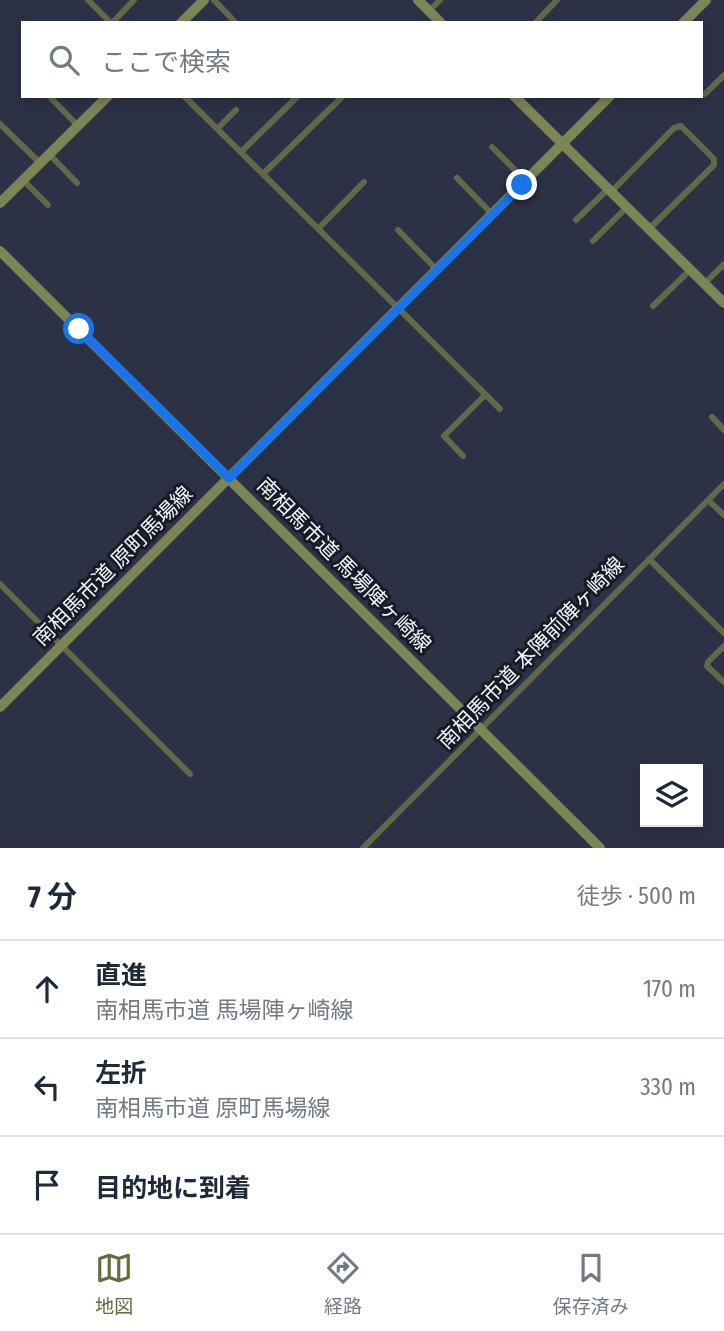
<!DOCTYPE html>
<html lang="ja">
<head>
<meta charset="utf-8">
<style>
	:root { --surface:#fff; --page:#f2f2f3; --text:#1f2937; --muted:#747a83; --line:#e0e1e3; --accent:#626e40 }
	body { margin:0; font-family:"Fira Sans Condensed","Noto Sans JP",sans-serif; background:var(--page); color:var(--text) }
	.controls { position:absolute; right:21px; bottom:21px; display:grid; overflow:hidden; border-radius:0px; box-shadow:0 4px 10px #0003 }
	.controls button { width:63px; height:63px; display:grid; place-items:center; padding:0; border:0; border-bottom:2px solid var(--line); background:var(--surface); color:var(--text); font:35px sans-serif }
	.stop { position:absolute; width:21px; height:21px; margin:-16px; border:5px solid #1a73e8; border-radius:50%; background:#fff }
	.stop.end { background:#1a73e8; border-color:#fff; box-shadow:0 2px 7px #0008 }
	.list { margin:0; padding:0; list-style:none }
	h2 { display:flex; justify-content:space-between; align-items:center; height:91px; margin:0; padding:0 28px; font-size:30px }
	h2 small { font-size:23px; font-weight:400; color:var(--muted) }
	.list li { display:grid; grid-template-columns:46px 1fr auto; gap:21px; align-items:center; box-sizing:border-box; height:98px; padding:0 28px; border-top:2px solid var(--line) }
	.list b { display:block; font-size:26px; white-space:nowrap }
	.list p { margin:0; font-size:23px; white-space:nowrap; color:var(--muted) }
	.list em { font-size:23px; font-style:normal; color:var(--muted) }
	.icon { flex:none; width:38px; height:38px; fill:none; stroke:currentColor; stroke-width:2; stroke-linecap:round; stroke-linejoin:round }
	.map { position:relative; flex:none; width:724px; height:848px; overflow:hidden }
	.search { position:absolute; background:var(--surface); box-shadow:0 4px 10px #0003; left:21px; right:21px; top:21px; height:77px; display:flex; align-items:center; gap:18px; box-sizing:border-box; padding:0 24px; border-radius:0px; color:var(--muted); font-size:26px }
	.sheet { height:385px; background:var(--surface) }
	nav { display:flex; justify-content:space-around; align-items:center; box-sizing:border-box; height:98px; border-top:2px solid var(--line); background:var(--surface); font-size:19px; color:var(--muted) }
	nav a { display:grid; justify-items:center; gap:4px }
	nav .on { color:var(--accent) }
	.map>svg:first-child { display:block }
</style>
</head>
<body>
<div class="map">
<svg width="724" height="848" viewBox="0 0 724 848">
	<rect width="100%" height="100%" fill="#2c3246"/>
	<g fill="none" stroke-linecap="round" stroke-linejoin="round">
		<path stroke="#63684a" stroke-width="6" d="M88,0L111,23
			M214,0L236,23
			M429,11L440,0
			M112,23L134,0
			M535,23L557,0
			M705,94L724,75
			M49,96L78,126
			M184,96L500,409
			M0,124L40,163
			M217,129L236,110
			M492,147L526,181
			M241,152L298,96
			M49,154L77,183
			M263,174L343,96
			M457,178L492,214
			M23,180L48,205
			M611,192L674,128L681,126L714,159V165L649,229
			M576,220L608,189
			M318,229L364,182
			M398,230L437,270
			M593,241L627,207
			M704,284L724,264
			M653,306L690,270
			M712,417L724,430
			M463,456L444,436L485,395
			M708,500L724,515
			M649,559L724,633
			M0,584L190,774
			M724,646L708,662L707,666L724,682
			M363,848L724,484"/>
		<path stroke="#7d8555" stroke-width="10" d="M418,0L441,23
			M181,23L204,0
			M683,23L706,0
			M514,96L724,303
			M0,203L108,96
			M0,251L600,848
			M0,707L610,96"/>
	</g>
	<g fill="none" stroke-linecap="round" stroke-linejoin="round">
		<path stroke="#1a73e8" stroke-width="9" d="M79,329L229,478L522,185"/>
	</g>
	<g text-anchor="middle" stroke-width="6" stroke-linejoin="round" paint-order="stroke">
		<g font-size="21" fill="#f1f4ff" stroke="#181a24">
			<text transform="translate(344 565) rotate(45)" y="7">南相馬市道 馬場陣ヶ崎線</text>
			<text transform="translate(113 566) rotate(-45)" y="7">南相馬市道 原町馬場線</text>
			<text transform="translate(531 653) rotate(-46)" y="7">南相馬市道 本陣前陣ヶ崎線</text>
		</g>
	</g>
</svg>
<div class="controls">
<button><svg class="icon" aria-label="layers" viewBox="0 0 24 24"><path d="M12 4l9 5-9 5-9-5zM3 14l9 5 9-5"/></svg></button>
</div>
<div class="stop" style="left:79px;top:329px"></div>
<div class="stop end" style="left:522px;top:185px"></div>
<div class="search"><svg class="icon" aria-label="search" viewBox="0 0 24 24"><circle cx="10" cy="10" r="6"/><path d="M15 15l6 6"/></svg>ここで検索</div>
</div>
<section class="sheet">
<h2>7 分<small>徒歩 · 500 m</small></h2>
<ul class="list">
<li><svg class="icon" aria-label="ahead" viewBox="0 0 24 24"><path d="M12 20V5M6 11l6-6 6 6"/></svg><div><b>直進</b><p>南相馬市道 馬場陣ヶ崎線</p></div><em>170 m</em></li>
<li><svg class="icon" aria-label="left" viewBox="0 0 24 24"><path d="M17 20v-9H6M10 6l-5 5 5 5"/></svg><div><b>左折</b><p>南相馬市道 原町馬場線</p></div><em>330 m</em></li>
<li><svg class="icon" aria-label="arrive" viewBox="0 0 24 24"><path d="M6 21V4h12l-3 4 3 4H6"/></svg><div><b>目的地に到着</b></div></li>
</ul>
</section>
<nav>
<a class="on"><svg class="icon" aria-label="map" viewBox="0 0 24 24"><path d="M3 6l6-2 6 2 6-2v14l-6 2-6-2-6 2zM9 4v14M15 6v14"/></svg>地図</a>
<a><svg class="icon" aria-label="directions" viewBox="0 0 24 24"><path d="M12 3l9 9-9 9-9-9zM9 14v-3h6M13 9l2 2-2 2"/></svg>経路</a>
<a><svg class="icon" aria-label="saved" viewBox="0 0 24 24"><path d="M7 4h10v16l-5-4-5 4z"/></svg>保存済み</a>
</nav>
</body>
</html>
